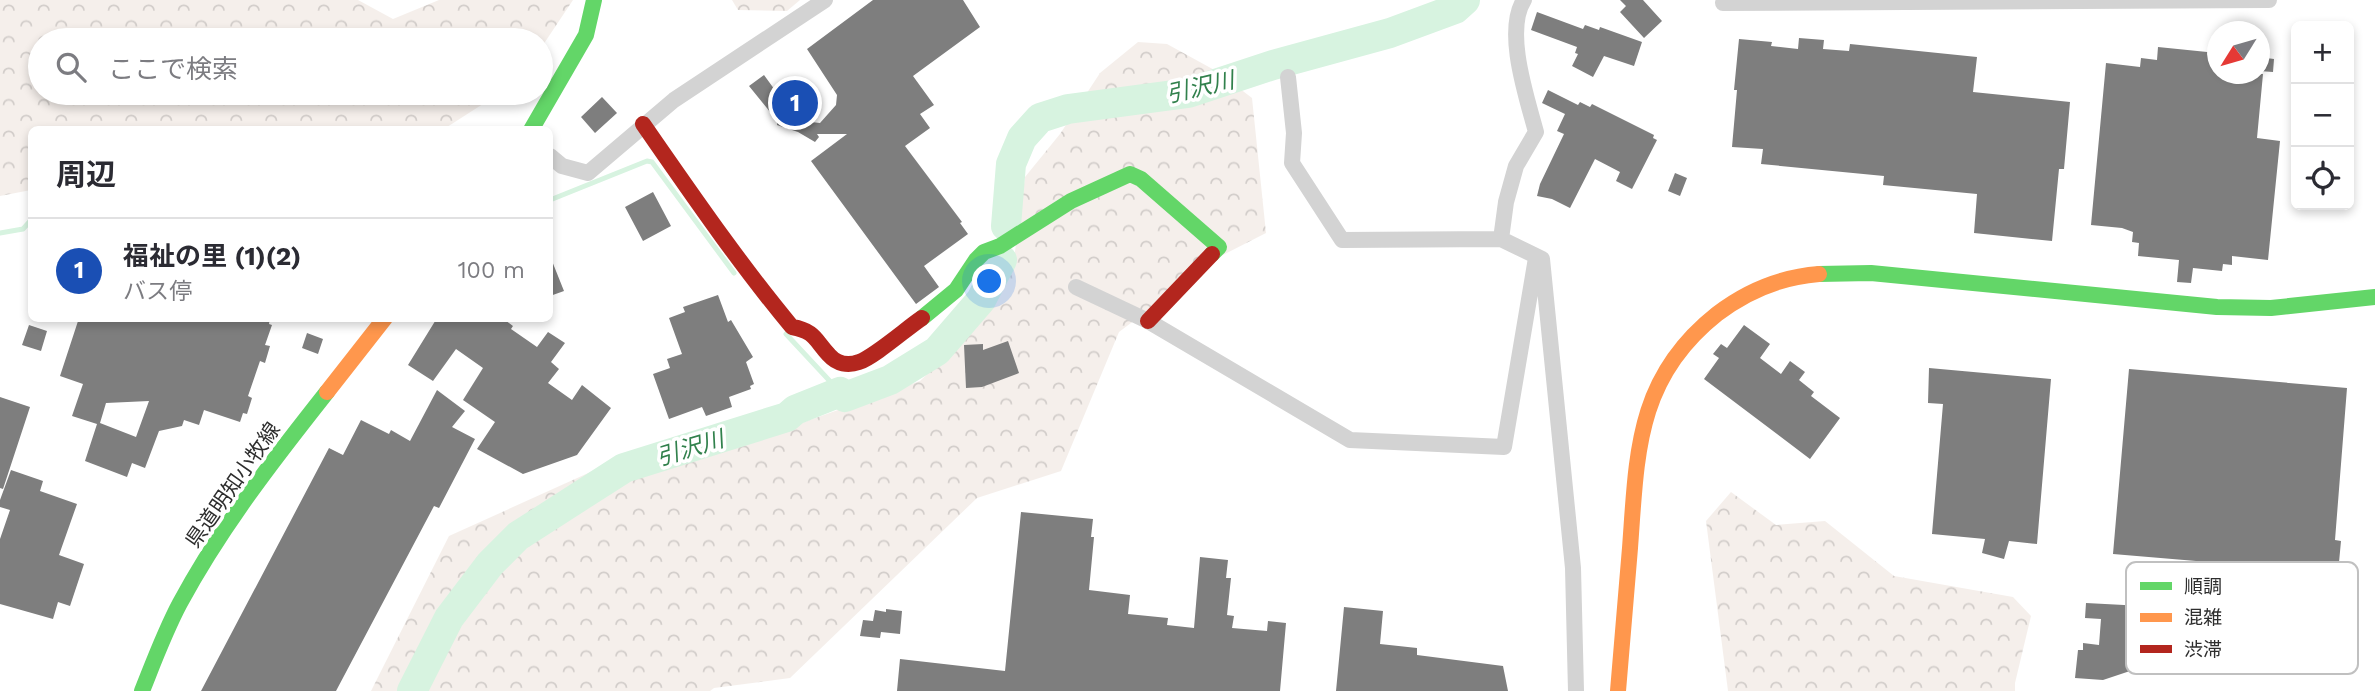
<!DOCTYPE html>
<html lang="ja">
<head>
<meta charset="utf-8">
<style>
	:root { --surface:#fff; --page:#f2f2f3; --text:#2b2b33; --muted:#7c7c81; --line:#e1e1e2; --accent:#777 }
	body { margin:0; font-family:"Work Sans","Noto Sans JP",sans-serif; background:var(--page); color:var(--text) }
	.controls { position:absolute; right:21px; top:21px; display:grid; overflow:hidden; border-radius:10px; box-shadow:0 4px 10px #0003 }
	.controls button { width:63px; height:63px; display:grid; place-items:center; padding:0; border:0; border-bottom:2px solid var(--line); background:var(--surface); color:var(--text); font:35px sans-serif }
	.compass { position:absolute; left:2207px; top:21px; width:63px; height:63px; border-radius:50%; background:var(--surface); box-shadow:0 4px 10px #0003; rotate:233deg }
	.you { position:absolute; left:990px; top:282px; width:24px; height:24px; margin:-18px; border:5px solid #fff; border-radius:50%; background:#1a73e8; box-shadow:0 0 0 10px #1a73e833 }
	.badge { display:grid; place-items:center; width:46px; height:46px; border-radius:50%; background:var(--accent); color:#fff; font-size:23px; font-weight:700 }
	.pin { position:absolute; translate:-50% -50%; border:4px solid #fff; box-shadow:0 2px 7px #0006 }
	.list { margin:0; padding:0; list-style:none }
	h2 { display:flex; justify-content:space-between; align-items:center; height:91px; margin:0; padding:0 28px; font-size:30px }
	h2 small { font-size:23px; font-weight:400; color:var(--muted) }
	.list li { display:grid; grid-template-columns:46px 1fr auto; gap:21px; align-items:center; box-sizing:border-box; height:105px; padding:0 28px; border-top:2px solid var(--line) }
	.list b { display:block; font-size:26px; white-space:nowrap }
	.list p { margin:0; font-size:23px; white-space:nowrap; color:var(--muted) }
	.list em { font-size:23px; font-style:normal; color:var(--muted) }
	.icon { flex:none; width:38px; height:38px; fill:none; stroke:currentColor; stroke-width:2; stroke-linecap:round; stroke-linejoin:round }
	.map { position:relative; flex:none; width:2375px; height:691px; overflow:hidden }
	.search { position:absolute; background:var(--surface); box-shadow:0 4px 10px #0003; left:28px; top:28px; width:525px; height:77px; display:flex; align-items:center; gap:18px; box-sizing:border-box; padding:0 24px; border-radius:38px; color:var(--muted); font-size:26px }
	.panel { position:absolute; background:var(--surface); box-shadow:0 4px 10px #0003; left:28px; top:126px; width:525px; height:196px; border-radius:10px }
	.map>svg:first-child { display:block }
</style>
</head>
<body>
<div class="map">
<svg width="2375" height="691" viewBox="0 0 2375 691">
	<defs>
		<pattern id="forest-crowns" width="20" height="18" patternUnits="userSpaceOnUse" patternTransform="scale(1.75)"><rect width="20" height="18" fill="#f5efeb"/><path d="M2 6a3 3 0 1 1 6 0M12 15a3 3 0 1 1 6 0" fill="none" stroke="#d2cdca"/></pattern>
	</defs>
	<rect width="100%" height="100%" fill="#fff"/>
	<path fill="url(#forest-crowns)" d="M0,0H358L393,19L439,0H573L541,48V40H40V93H500L444,129L32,130L31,190L0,196Z
		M732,0H800L787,11L738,10Z
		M1138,42L1167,44L1218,72L1252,98L1266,233L1217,258L1119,332L1061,471L977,498L790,678L714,688L710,691H371L449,536L606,465L790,427L920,381L975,329L1014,259L1025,177L1060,134L1100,73Z
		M1731,492L1776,525L1825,521L1894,576L2013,597L2031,616L2015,683V691H1728L1706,521Z"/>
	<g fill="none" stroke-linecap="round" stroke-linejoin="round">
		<path stroke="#d7f3e0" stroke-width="5" d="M550,200L647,161L652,162L734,273
			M0,233L23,229L32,219
			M786,334L840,392"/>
		<path stroke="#d7f3e0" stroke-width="30" d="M1006,226L1011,164L1022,138L1040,118L1068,109L1188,93L1273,65L1390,33L1455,9L1465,0
			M412,691L449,618L490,564L518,536L624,468L787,417L795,410L840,392L845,397L890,380L937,351L981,300L1002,260"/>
	</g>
	<path fill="#7e7e7e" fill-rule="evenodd" d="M873,0H963L980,27L913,76L934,105L920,114L930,128L905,146L962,222L960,223L968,234L924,266L939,287L916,304L811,161L847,134H817L819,137L815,142L798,132L777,125L778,118H782L779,115L775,118L749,86L764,75L788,108L802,121L820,123L836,105L837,95L807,49Z
		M1620,0H1643L1662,21L1644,38L1620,12L1626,6Z
		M1537,12L1583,29L1585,25L1599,30L1600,27L1642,42L1634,66L1604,56L1593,77L1572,66L1578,54L1575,53L1577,47L1531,30Z
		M1799,38L1824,40L1823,49L1849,51L1850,44L1977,57L1973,92L2070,102L2064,169H2059L2052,241L1974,233L1977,194L1883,185L1884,176L1761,164L1763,149L1732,147L1737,90H1734L1739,39L1772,42L1771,46L1798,49Z
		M2158,47L2217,53V74H2263L2257,138L2280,141L2268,260L2232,256V265L2223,264L2222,271L2193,268L2191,283L2177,282L2179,260L2138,256L2139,243L2132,242L2133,232L2122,228L2091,225L2106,63L2140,67L2141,58L2157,60Z
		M2259,57L2274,59L2273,72L2259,71Z
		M1548,90L1578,105L1580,102L1590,107L1592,104L1654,135L1653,138L1657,140L1632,189L1616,181L1620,172L1595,159L1570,208L1552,199L1537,196L1540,184L1564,134L1557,131L1565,114L1542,103Z
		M602,97L617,113L595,133L581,117Z
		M1675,173L1687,178L1680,196L1668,191Z
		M653,192L671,226L643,241L625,207Z
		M550,256L564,291L550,296Z
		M718,295L728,322L731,320L753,357L746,362L754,384L750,386L751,389L729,397L732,407L706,416L702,407L669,419L653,374L670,368L667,359L682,354L669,318L685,312L683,307Z
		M79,318H270L269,324L272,325L265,345L270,346L265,363L260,361L248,396L252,398L247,414L243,413L240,422L204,410L199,425L184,420L182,426L159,431L145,468L132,463L127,477L85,461L97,424L72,416L83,384L60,376ZM149,401L136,437L100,423L106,403Z
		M437,318H502L513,326L511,329L537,347L548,332L565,343L551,362L559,369L548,383L572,400L582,385L611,408L577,455L523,474L477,449L495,422L463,400L483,368L456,349L433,381L408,365Z
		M29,325L47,331L41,351L22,345Z
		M1744,325L1770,344L1760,358L1781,374L1790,361L1805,372L1799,380L1814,392L1811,396L1840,418L1810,459L1704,379L1719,358L1713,354L1721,344L1727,348Z
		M307,333L323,339L318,354L302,348Z
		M1008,341L1019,373L982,387L966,388L964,345L983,344V350Z
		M1929,368L2051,379L2037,544L2009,541L2004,559L1982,553L1985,539L1932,534L1943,404L1928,403Z
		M2129,369L2347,388L2335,540L2341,541L2338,573L2113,554Z
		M437,390L465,411L452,427L475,439L439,508L434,506L336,691H201L329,448L343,455L361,420L389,434L391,430L410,441Z
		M0,397L30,407L3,489L0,488Z
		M11,470L43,481L40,491L77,504L59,555L84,564L70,606L58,602L53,619L0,604V539L10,510L0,507V500Z
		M1021,512L1093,519L1091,537H1094L1089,590L1130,595L1128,614L1168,618L1167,625L1194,628L1200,557L1228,560L1226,578H1231L1227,615L1234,616L1232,628L1267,631L1268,621L1286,623L1280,691H897L900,659L1005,671Z
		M2086,603L2162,607L2161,618L2202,623L2199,648L2160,644L2166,660L2151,663V666L2128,663L2130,671L2103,680L2075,678L2078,650H2083V643L2099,645L2101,619L2085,618Z
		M1344,607L1383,611L1380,644L1417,648V655L1503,666L1508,691H1336Z
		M886,609L902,611L900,634L881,632L880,638L860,636L863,620L873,621L875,610L886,612Z"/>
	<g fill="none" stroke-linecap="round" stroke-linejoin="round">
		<path stroke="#d3d3d3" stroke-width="16" d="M1723,3L2269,0
			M1288,77L1294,133L1292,163L1342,240L1501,239L1542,259L1573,568L1576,691
			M550,156L562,166L588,173L674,100L825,0
			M1501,239L1506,202L1516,166L1536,132C1527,98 1504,31 1524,0
			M1076,287L1148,321L1350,440L1504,447L1536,258"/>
		<path stroke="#63d668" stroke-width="16" d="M531,130L586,35L594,0
			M1819,274L1871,273L2217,307L2271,308L2375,297
			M922,318L956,290L976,260L984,252L1000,246L1071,201L1130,174L1141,179L1219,247L1212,254
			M142,691C154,661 165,631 180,603C221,527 274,459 327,392"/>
		<path stroke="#ff974d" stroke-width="16" d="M327,392L385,318
			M1618,691C1622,643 1626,596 1630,548C1637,453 1636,378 1717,314C1747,291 1781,277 1819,274"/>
		<path stroke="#b3261e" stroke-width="16" d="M643,124C691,193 738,262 792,327C815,331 815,340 829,355C837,364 848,366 859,362C874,357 907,328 922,318
			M1148,321L1212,254"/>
	</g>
	<g text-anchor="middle" stroke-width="7" stroke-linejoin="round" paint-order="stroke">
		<g font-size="21" fill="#2e2e2e" stroke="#fff">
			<text transform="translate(233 485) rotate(-55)" y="7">県道明知小牧線</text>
		</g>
		<g font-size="23" font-style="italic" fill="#31814c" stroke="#fff">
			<text transform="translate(1200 87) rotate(-13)" y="8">引沢川</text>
			<text transform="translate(690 448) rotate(-17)" y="8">引沢川</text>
		</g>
	</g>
	<rect x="2126" y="562" width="232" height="112" rx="10" fill="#fff" stroke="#c0c0c0" stroke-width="2"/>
	<rect x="2140" y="582" width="32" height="8" fill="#63d668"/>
	<rect x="2140" y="613" width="32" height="9" fill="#ff974d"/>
	<rect x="2140" y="645" width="32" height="8" fill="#b3261e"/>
	<g font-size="19" fill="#2e2e2e">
		<text x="2184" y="593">順調</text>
		<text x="2184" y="624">混雑</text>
		<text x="2184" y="656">渋滞</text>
	</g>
</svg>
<div class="controls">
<button>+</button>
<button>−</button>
<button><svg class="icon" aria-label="locate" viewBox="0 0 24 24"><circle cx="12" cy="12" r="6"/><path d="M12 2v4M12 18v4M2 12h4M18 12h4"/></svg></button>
</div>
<svg class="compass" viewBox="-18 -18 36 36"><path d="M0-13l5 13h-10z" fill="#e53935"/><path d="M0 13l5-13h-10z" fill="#7c7c81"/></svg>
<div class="you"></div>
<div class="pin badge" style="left:795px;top:103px;background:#1a4fb4">1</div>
<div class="search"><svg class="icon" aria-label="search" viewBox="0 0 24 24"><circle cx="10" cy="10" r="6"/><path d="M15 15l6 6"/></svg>ここで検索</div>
<section class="panel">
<h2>周辺<small></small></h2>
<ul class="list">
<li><span class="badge" style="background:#1a4fb4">1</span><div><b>福祉の里 (1)(2)</b><p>バス停</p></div><em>100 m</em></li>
</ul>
</section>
</div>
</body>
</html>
